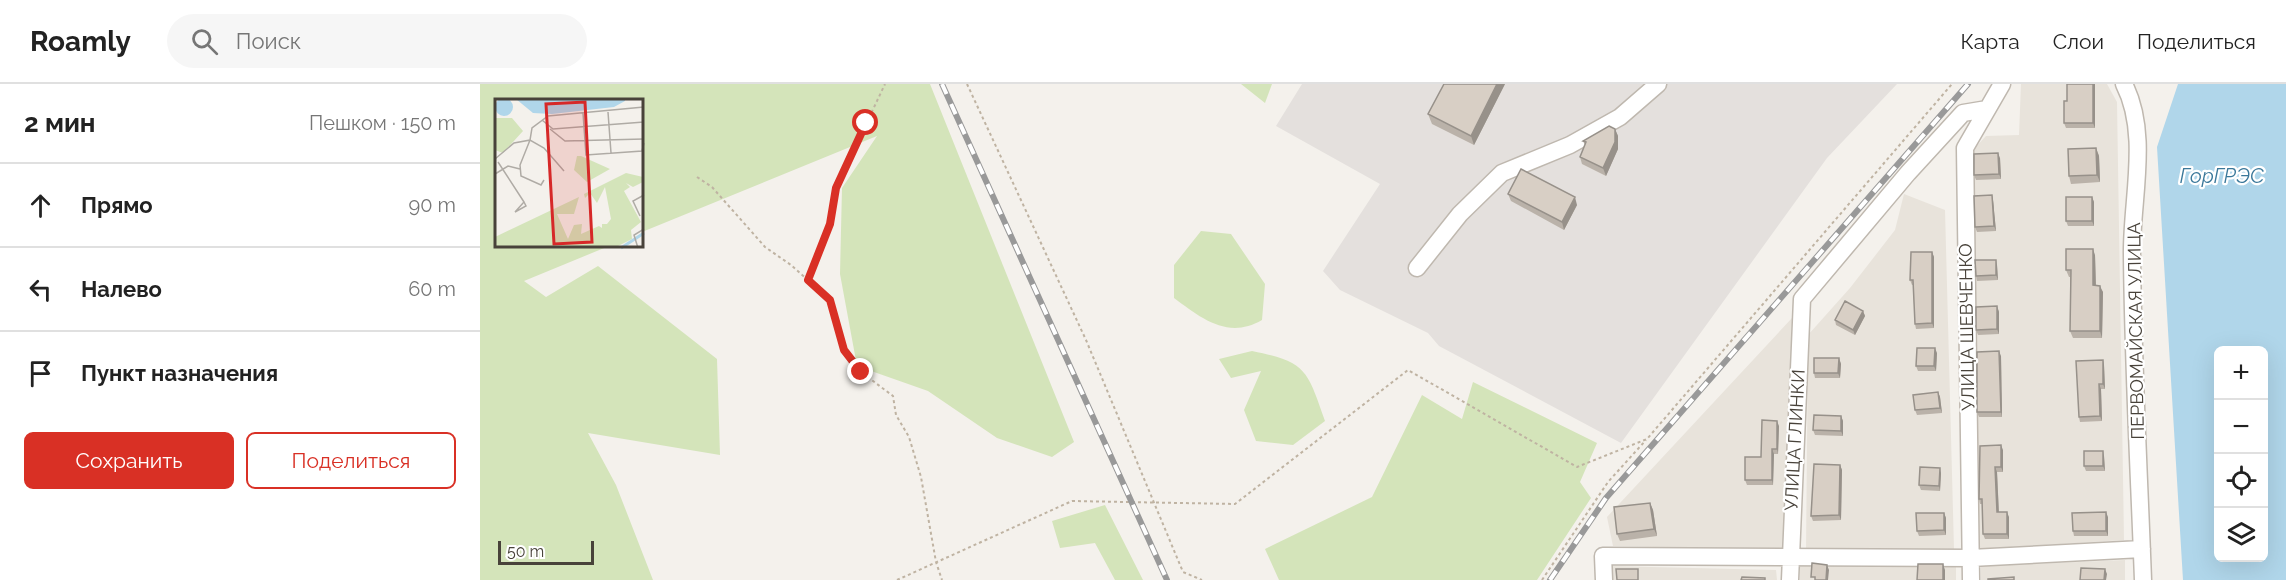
<!DOCTYPE html>
<html lang="ru">
<head>
<meta charset="utf-8">
<style>
	:root { --surface:#fff; --page:#f6f6f6; --text:#222; --muted:#767676; --line:#e0e0e0; --accent:#d93025 }
	body { margin:0; font-family:Raleway,sans-serif; background:var(--page); color:var(--text) }
	.controls { position:absolute; right:18px; bottom:18px; display:grid; overflow:hidden; border-radius:9px; box-shadow:0 6px 24px #0002 }
	.controls button { width:54px; height:54px; display:grid; place-items:center; padding:0; border:0; border-bottom:2px solid var(--line); background:var(--surface); color:var(--text); font:30px sans-serif }
	.scale { position:absolute; left:18px; bottom:15px; width:96px; box-sizing:border-box; padding-left:6px; border:3px solid #48423a; border-top:0; font-size:16px; line-height:21px; white-space:nowrap; color:#48423a; -webkit-text-stroke:4px #fff; paint-order:stroke }
	.stop { position:absolute; width:18px; height:18px; margin:-14px; border:4px solid #d93025; border-radius:50%; background:#fff }
	.stop.end { background:#d93025; border-color:#fff; box-shadow:0 2px 6px #0008 }
	.list { margin:0; padding:0; list-style:none }
	h2 { display:flex; justify-content:space-between; align-items:center; height:78px; margin:0; padding:0 24px; font-size:26px }
	h2 small { font-size:20px; font-weight:400; color:var(--muted) }
	.list li { display:grid; grid-template-columns:39px 1fr auto; gap:18px; align-items:center; box-sizing:border-box; height:84px; padding:0 24px; border-top:2px solid var(--line) }
	.list b { display:block; font-size:22px; white-space:nowrap }
	.list em { font-size:20px; font-style:normal; color:var(--muted) }
	.actions { display:flex; gap:12px; padding:18px 24px }
	.actions a { flex:1; padding:14px 0; border:2px solid var(--accent); border-radius:9px; text-align:center; font-size:21px; color:var(--accent) }
	.actions .main { background:var(--accent); color:#fff }
	.icon { flex:none; width:33px; height:33px; fill:none; stroke:currentColor; stroke-width:2; stroke-linecap:round; stroke-linejoin:round }
	.map { position:relative; flex:none; width:1806px; height:496px; overflow:hidden }
	header { display:flex; align-items:center; gap:36px; box-sizing:border-box; height:84px; padding:0 30px; background:var(--surface); border-bottom:2px solid var(--line) }
	header strong { font-size:28px }
	nav { display:flex; gap:33px; margin-inline-start:auto; font-size:21px }
	.search { width:420px; height:54px; background:var(--page); display:flex; align-items:center; gap:15px; box-sizing:border-box; padding:0 21px; border-radius:33px; color:var(--muted); font-size:22px }
	main { display:flex }
	aside { flex:1; background:var(--surface) }
	.map>svg:first-child { display:block }
</style>
</head>
<body>
<header>
<strong>Roamly</strong>
<div class="search"><svg class="icon" aria-label="search" viewBox="0 0 24 24"><circle cx="10" cy="10" r="6"/><path d="M15 15l6 6"/></svg>Поиск</div>
<nav><a>Карта</a><a>Слои</a><a>Поделиться</a></nav>
</header>
<main>
<aside>
<h2>2 мин<small>Пешком · 150 m</small></h2>
<ul class="list">
<li><svg class="icon" aria-label="ahead" viewBox="0 0 24 24"><path d="M12 20V5M6 11l6-6 6 6"/></svg><div><b>Прямо</b></div><em>90 m</em></li>
<li><svg class="icon" aria-label="left" viewBox="0 0 24 24"><path d="M17 20v-9H6M10 6l-5 5 5 5"/></svg><div><b>Налево</b></div><em>60 m</em></li>
<li><svg class="icon" aria-label="arrive" viewBox="0 0 24 24"><path d="M6 21V4h12l-3 4 3 4H6"/></svg><div><b>Пункт назначения</b></div></li>
</ul>
<div class="actions"><a class="main">Сохранить</a><a>Поделиться</a></div>
</aside>
<div class="map">
<svg width="1806" height="496" viewBox="0 0 1806 496">
	<rect width="100%" height="100%" fill="#f4f1ec"/>
	<path fill="#e8e3db" d="M1541,0H1627L1637,18L1644,456L1498,465L1490,69L1506,52L1539,51Z
		M1424,110L1465,126L1474,465L1326,467L1328,251L1370,204L1415,146Z
		M1312,234L1304,466L1133,462L1127,433Z
		M1645,476V496H1501V482Z
		M1320,481L1476,483V496H1320Z
		M1130,482L1296,486L1297,496H1131Z"/>
	<path fill="#e4e0dd" d="M822,0H1417L1347,74L1141,359L959,262L948,249L860,206L843,187L900,100L796,42Z"/>
	<path fill="#d4e4ba" d="M0,0H450L594,358L572,373L517,354L448,307L377,282L360,190L362,104L397,52L162,148V16H16V162H129L44,197L66,213L118,182L237,275L240,371L108,349L136,401L173,496H0Z
		M761,0H792L785,19Z
		M721,147L751,150L785,200L782,236C748,256 721,234 694,214V181Z
		M772,267C827,278 827,286 845,337L813,361L776,357L764,326L781,287L751,294L739,275Z
		M993,298L1117,359L1100,398L1111,414L1057,496H799L785,465L892,413L942,311L982,335Z
		M625,421L663,496H635L615,459L580,464L572,437Z"/>
	<path fill="#b0d6ea" fill-rule="evenodd" d="M1698,0H1806V496H1703L1677,63ZM1738,266H1784V474H1738Z"/>
	<g fill="none" stroke-linecap="round" stroke-linejoin="round">
		<g stroke="#bfb8af" stroke-width="19">
			<path id="minor" d="M1644,0C1670,50 1651,117 1652,171C1653,280 1659,388 1663,496
				M937,184L980,130L1022,89L1090,61L1140,33L1178,0
				M1124,496L1123,472L1491,474L1662,465
				M1310,496L1322,215L1428,89L1483,29L1507,25
				M1491,496L1485,64L1522,0"/>
		</g>
		<path stroke="#bfb3a2" stroke-width="2" stroke-dasharray="3 3" stroke-linecap="butt" d="M487,0L606,256L703,488L722,496
			M217,93L232,103L285,163L311,181L350,216L364,266L381,288L413,312L416,331L429,353L441,393L456,478L462,496
			M328,196L350,140L356,104L405,0
			M417,496L592,417L755,420L928,286L1097,383L1167,355L1472,0
			M1062,496L1128,398L1166,356"/>
		<use href="#minor" stroke="#fff" stroke-width="16"/>
		<g stroke="#999" stroke-width="6">
			<path id="rail" d="M462,0L687,496
				M1070,496L1126,414L1488,0"/>
		</g>
		<use href="#rail" stroke="#fff" stroke-width="4" stroke-dasharray="11" stroke-linecap="butt"/>
	</g>
	<path fill="#bab2a9" d="M1025,0L994,61L952,40L948,30Z
		M1615,0V44H1586L1584,39Z
		M1135,45L1138,52V65L1126,92L1102,80L1100,73L1105,61L1103,57Z
		M1616,64L1619,72L1620,98L1591,100L1589,92Z
		M1520,74L1521,95L1496,96L1494,91Z
		M1028,110L1097,121L1084,146L1031,117Z
		M1512,111L1513,116L1516,147L1497,148L1495,143Z
		M1612,113L1614,118V142H1588L1586,137Z
		M1452,168L1454,173V244L1436,245L1435,240L1433,201H1432L1430,196Z
		M1615,171L1616,201L1623,208L1622,254H1593L1590,247V193H1589L1586,186Z
		M1517,181L1518,196L1497,197L1496,192Z
		M1517,222L1519,228V250L1498,251L1496,246Z
		M1383,227L1385,232L1375,251L1356,241L1355,236Z
		M1457,269L1456,287H1438L1436,282Z
		M1521,272L1522,333H1499L1497,328Z
		M1359,274L1361,280L1360,294H1335L1334,289Z
		M1623,276L1624,281L1625,305H1621L1622,337L1600,338L1599,333Z
		M1458,308L1460,313L1462,329L1437,331L1435,326Z
		M1361,332L1363,337V352L1335,351L1333,346Z
		M1299,342L1298,370H1294L1293,401H1267L1265,396L1281,373Z
		M1523,366V388H1517L1519,428L1529,433V455H1505L1503,450V420H1500L1499,415Z
		M1624,372L1625,387H1606L1604,382Z
		M1360,381L1362,386L1361,436L1333,437L1331,432Z
		M1461,389L1460,407L1441,406L1439,401Z
		M1170,419L1173,426L1177,452L1140,457L1137,450Z
		M1464,429L1466,434V451L1439,452L1437,447Z
		M1628,433V452H1594L1593,447Z"/>
	<path fill="#97918a" d="M1017,0H1025L994,61L991,52Z
		M1613,0H1615V44L1613,39Z
		M1135,45L1138,52V65L1126,92L1123,84Z
		M1616,64L1619,72L1620,98L1617,91Z
		M1518,69L1520,74L1521,95L1519,90Z
		M1512,111L1513,116L1516,147L1514,142Z
		M1095,113L1097,121L1084,146L1082,138Z
		M1612,113L1614,118V142L1612,137Z
		M1613,165L1615,171L1616,208L1613,201Z
		M1452,168L1454,173V244L1452,239Z
		M1516,176L1517,181L1518,196L1516,191Z
		M1620,202L1623,208L1622,254L1620,247Z
		M1517,222L1519,228V250L1517,245Z
		M1383,227L1385,232L1375,251L1373,246Z
		M1455,264L1457,269L1456,287L1454,282Z
		M1519,267L1521,272L1522,333L1521,328Z
		M1359,274L1361,280L1360,294L1358,289Z
		M1623,276L1624,281L1625,305L1623,300Z
		M1619,300L1621,305L1622,337L1620,332Z
		M1458,308L1460,313L1462,329L1460,324Z
		M1361,332L1363,337V352L1361,347Z
		M1297,337L1299,342L1298,370L1297,365Z
		M1521,361L1523,366V388L1521,383Z
		M1292,365L1294,370L1293,401L1292,396Z
		M1623,367L1624,372L1625,387L1623,382Z
		M1360,381L1362,386L1361,436L1359,431Z
		M1515,383L1517,388L1519,433L1517,428Z
		M1460,384L1461,389L1460,407L1459,402Z
		M1170,419L1173,426L1177,452L1174,445Z
		M1527,428L1529,433V455L1527,450Z
		M1626,428L1628,433V452L1626,447Z
		M1464,429L1466,434V451L1464,446Z
		M1463,480L1465,486V496H1463Z
		M1347,481L1349,486L1348,496H1346Z
		M1625,485L1627,490L1626,496H1624Z"/>
	<path fill="#d8cfc5" stroke="#97918a" stroke-width="1.5" d="M964,0H1017L991,52L948,30Z
		M1587,0H1613V39H1584V17H1587Z
		M1129,42L1135,45V58L1123,84L1100,73L1106,58L1103,57Z
		M1616,64L1617,91L1589,92L1588,65Z
		M1518,69L1519,90L1494,91V70Z
		M1041,85L1095,113L1082,138L1028,110Z
		M1512,111L1514,142L1495,143L1494,112Z
		M1586,113H1612V137H1586Z
		M1586,165H1613V201L1620,202V247H1590L1591,186H1586Z
		M1431,168H1452V239L1435,240L1433,196H1430Z
		M1495,176H1516V191L1496,192Z
		M1365,217L1383,227L1373,246L1355,236Z
		M1517,222V245L1496,246V223Z
		M1437,264H1455L1454,282H1436Z
		M1519,267L1521,328H1497V268Z
		M1334,274H1359L1358,289H1334Z
		M1623,276V300H1619L1620,332L1599,333L1596,277Z
		M1458,308L1460,324L1435,326L1433,311Z
		M1334,331L1361,332V347L1333,346Z
		M1282,336L1297,337V365H1292V396H1265V373H1281Z
		M1521,361V383H1515L1517,428H1527V450H1503L1502,415H1499L1500,362Z
		M1604,367H1623V382H1604Z
		M1334,380L1360,381L1359,431L1331,432Z
		M1440,383L1460,384L1459,402L1439,401Z
		M1170,419L1174,445L1137,450L1134,423Z
		M1626,428V447H1593L1592,429Z
		M1436,429H1464V446L1437,447Z
		M1332,479L1347,481L1346,496H1335V493H1331Z
		M1438,480H1463V496H1437Z
		M1601,484L1625,485L1624,496H1600Z
		M1136,485H1158V496H1137Z
		M1262,493L1285,494V496H1261Z
		M1534,493V496H1508V495Z"/>
	<g fill="none" stroke-linecap="round" stroke-linejoin="round">
		<path stroke="#d93025" stroke-width="8" d="M381,288L364,266L350,216L328,196L350,140L356,104L386,39"/>
	</g>
	<g text-anchor="middle" stroke-width="4.5" stroke-linejoin="round" paint-order="stroke">
		<g font-size="18" fill="#48423a" stroke="#fff">
			<text transform="translate(1487 243) rotate(-91)" y="6">УЛИЦА ШЕВЧЕНКО</text>
			<text transform="translate(1656 247) rotate(-91)" y="6">ПЕРВОМАЙСКАЯ УЛИЦА</text>
			<text transform="translate(1315 356) rotate(-87)" y="6">УЛИЦА ГЛИНКИ</text>
		</g>
		<g font-size="20" font-style="italic" fill="#3a789a" stroke="#fff">
			<text x="1742" y="99">ГорГРЭС</text>
		</g>
	</g>
	<g transform="translate(15 15)">
		<rect width="148" height="148" fill="#f4f1ec"/>
		<path d="M0,19H17L28,32L8,54L0,51ZM82,57H86L115,70L92,83L79,71ZM131,74L148,78V83L138,88L131,84L135,88L129,92L146,123L136,131L137,140L121,148L0,149V138L84,98L79,115H62L73,140L79,126L87,125L86,135L104,127L107,129V125H112L116,120L110,88L102,104L95,94L90,99L89,95Z" fill="#d4e4ba"/>
		<path d="M0 8a9 9 0 1 1 18 0a9 9 0 1 1-18 0ZM21,0H130V2L119,8L57,15L38,14Z" fill="#b0d6ea"/>
		<path fill="none" stroke="#b0d6ea" stroke-width="3" d="M126,149L149,134"/>
		<path fill="none" stroke="#afaba5" stroke-width="1.5" d="M113,13L116,54M88,14L91,56L147,52L149,44M47,21L58,30L149,23M55,30L70,42L149,40M0,60L19,44L35,41L37,29L53,17L149,8M3,63L29,103L20,113L31,107L29,103M0,75L13,67L25,70M49,81L46,86L26,77L25,66L35,41L49,49L69,72M145,117L138,102L149,96M143,149L139,136L149,130"/>
		<path fill="#d62828" fill-opacity="0.15" stroke="#d62828" stroke-width="3" d="M90,3L97,143L59,145L51,5Z"/>
		<rect width="148" height="148" fill="none" stroke="#48423a" stroke-width="3"/>
	</g>
</svg>
<div class="controls">
<button>+</button>
<button>−</button>
<button><svg class="icon" aria-label="locate" viewBox="0 0 24 24"><circle cx="12" cy="12" r="6"/><path d="M12 2v4M12 18v4M2 12h4M18 12h4"/></svg></button>
<button><svg class="icon" aria-label="layers" viewBox="0 0 24 24"><path d="M12 4l9 5-9 5-9-5zM3 14l9 5 9-5"/></svg></button>
</div>
<div class="scale">50 m</div>
<div class="stop" style="left:386px;top:39px"></div>
<div class="stop end" style="left:381px;top:288px"></div>
</div>
</main>
</body>
</html>
